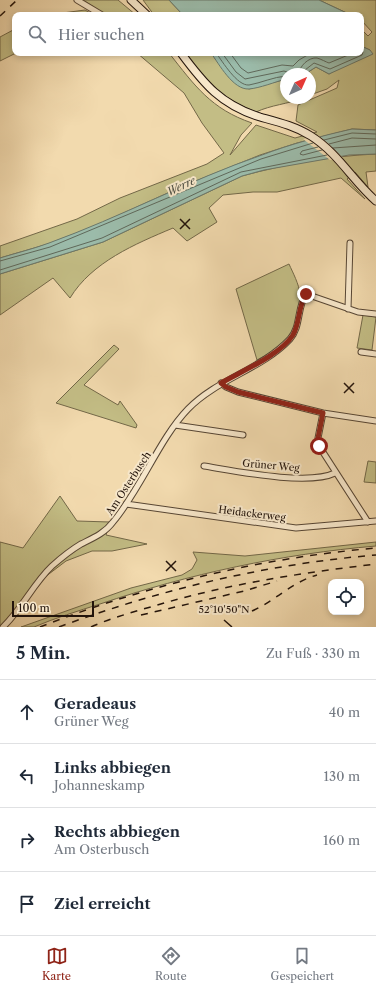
<!DOCTYPE html>
<html lang="de">
<head>
<meta charset="utf-8">
<style>
	:root { --surface:#fff; --page:#f6f6f7; --text:#1f2937; --muted:#747a83; --line:#e0e1e3; --accent:#8f2418 }
	body { margin:0; font-family:"Libre Caslon Text",serif; background:var(--page); color:var(--text) }
	.controls { position:absolute; right:12px; bottom:12px; display:grid; overflow:hidden; border-radius:8px; box-shadow:0 2px 6px #0003 }
	.controls button { width:36px; height:36px; display:grid; place-items:center; padding:0; border:0; border-bottom:1px solid var(--line); background:var(--surface); color:var(--text); font:20px sans-serif }
	.compass { position:absolute; left:280px; top:68px; width:36px; height:36px; border-radius:50%; background:var(--surface); box-shadow:0 2px 6px #0003; rotate:45deg }
	.scale { position:absolute; left:12px; bottom:10px; width:82px; box-sizing:border-box; padding-left:4px; border:2px solid #23140b; border-top:0; font-size:11px; line-height:14px; white-space:nowrap; color:#23140b; -webkit-text-stroke:3px #f7e7ca; paint-order:stroke }
	.stop { position:absolute; width:12px; height:12px; margin:-9px; border:3px solid #8f2418; border-radius:50%; background:#fff }
	.stop.end { background:#8f2418; border-color:#fff; box-shadow:0 1px 4px #0008 }
	.list { margin:0; padding:0; list-style:none }
	h2 { display:flex; justify-content:space-between; align-items:center; height:52px; margin:0; padding:0 16px; font-size:17px }
	h2 small { font-size:13px; font-weight:400; color:var(--muted) }
	.list li { display:grid; grid-template-columns:26px 1fr auto; gap:12px; align-items:center; box-sizing:border-box; height:64px; padding:0 16px; border-top:1px solid var(--line) }
	.list b { display:block; font-size:15px; white-space:nowrap }
	.list p { margin:0; font-size:13px; white-space:nowrap; color:var(--muted) }
	.list em { font-size:13px; font-style:normal; color:var(--muted) }
	.icon { flex:none; width:22px; height:22px; fill:none; stroke:currentColor; stroke-width:2; stroke-linecap:round; stroke-linejoin:round }
	.map { position:relative; flex:none; width:376px; height:627px; overflow:hidden }
	.search { position:absolute; background:var(--surface); box-shadow:0 2px 6px #0003; left:12px; right:12px; top:12px; height:44px; display:flex; align-items:center; gap:10px; box-sizing:border-box; padding:0 14px; border-radius:8px; color:var(--muted); font-size:15px }
	.sheet { height:308px; background:var(--surface) }
	nav { display:flex; justify-content:space-around; align-items:center; box-sizing:border-box; height:56px; border-top:1px solid var(--line); background:var(--surface); font-size:11px; color:var(--muted) }
	nav a { display:grid; justify-items:center; gap:2px }
	nav .on { color:var(--accent) }
	.map>svg:first-child { display:block }
</style>
</head>
<body>
<div class="map">
<svg width="376" height="627" viewBox="0 0 376 627">
	<rect width="100%" height="100%" fill="#f2daae"/>
	<filter id="stains"><feTurbulence type="fractalNoise" baseFrequency=".005" numOctaves="4"/><feColorMatrix values="0 0 0 0 .2 0 0 0 0 .09 0 0 0 0 .02 0 0 0 .5 -.17"/></filter>
	<radialGradient id="worn" r=".72"><stop offset=".6" stop-color="#630" stop-opacity="0"/><stop offset="1" stop-color="#630" stop-opacity=".3"/></radialGradient>
	<path fill="#c3bd85" stroke="#736848" d="M83,0H118L136,15H106Z
		M143,0H169L183,15H154Z
		M319,0H376V130L352,129L297,143L260,155L181,187L97,225L48,244L0,258V246L77,219L120,198L207,164L224,153L202,123L184,93L137,53H169C195,86 211,109 252,123L241,135L230,155L256,125L295,138L317,132L296,121L298,105L337,88L339,80L327,89L310,95V74H305L316,67L329,74L370,50L361,46V29L368,36L372,32L361,20V15H351Z
		M85,10L94,15H52L55,14Z
		M15,29L16,53L0,61V37Z
		M185,53H211L230,78L249,89L286,79V98H303C288,104 271,105 256,112C219,97 208,83 185,53Z
		M376,154V171L366,172L368,187L355,172L347,179L365,199L341,178L277,192H253L223,195L209,208L217,222L187,241L173,228C135,244 92,262 70,298L53,278L0,315V274L103,242L242,176C286,164 331,156 376,154Z
		M289,264C293,273 299,284 300,294C301,299 300,307 299,312C293,338 280,348 257,360L236,289Z
		M363,315L376,317L372,350L357,348Z
		M114,345L119,349L84,385L118,405L120,401L137,425L136,428L56,403Z
		M368,461L376,462V483L364,482Z
		M60,496L77,521L110,522L106,535L147,544L112,551H92L66,561L45,577L6,627H0V542L23,548Z
		M376,542V546C282,554 189,574 100,604C78,611 55,618 34,627H21L131,588L182,575L192,569L197,560L193,552L245,556Z"/>
	<path fill="#9bbbaa" stroke="#6b786a" d="M169,0H319L351,15H340L336,13L331,15H183Z
		M361,46L370,50L373,54L329,74L316,67L305,74H286V79C275,82 260,88 249,89C233,90 219,64 211,53H361Z
		M352,129L376,130V154L349,155L264,170L242,176L103,242L0,274V258C16,253 33,249 49,243C121,217 189,180 262,155C291,144 321,136 352,129Z"/>
	<path fill="#f2daae" d="M318,135L329,144L343,158L330,160L303,139Z"/>
	<g fill="none" stroke-linecap="round" stroke-linejoin="round">
		<path stroke="#5f685a" stroke-width="1" d="M216,53C223,62 237,86 249,85C261,83 273,77 286,76
			M222,53L236,72L245,79L284,71L292,74
			M230,53L241,68L248,73L282,65L293,66L299,60L311,53
			M299,74C299,66 309,57 317,58C321,59 326,62 329,63L353,53
			M304,74L305,70L314,63L330,69L362,55L363,52L361,51
			M324,140L352,133L376,134
			M329,144L352,138L376,139
			M318,147L302,151L300,154L303,155L322,150
			M333,148L376,145
			M0,261L50,247L261,159L313,143
			M0,270L102,238L241,172L327,155"/>
		<g stroke="#574634" stroke-width="7">
			<path id="street" d="M77,0L102,15
				M348,309L350,243
				M361,352L376,354
				M221,383L226,387L238,392L323,413L376,421
				M323,413L318,438L319,446L368,522
				M175,425L243,435
				M204,466C235,471 308,486 335,473
				M126,504L296,528L376,521
				M3,627C22,609 33,584 52,566C61,558 71,550 81,544C93,538 105,533 113,522C141,489 159,439 188,409C217,379 262,369 290,339C301,327 297,307 306,294L358,312L376,314"/>
		</g>
		<g stroke="#23140b" stroke-width="9">
			<path id="secondary" d="M131,0L147,15
				M181,53C204,84 221,105 260,117C278,122 295,126 311,136C338,153 353,181 376,201"/>
		</g>
		<use href="#street" stroke="#f7e7ca" stroke-width="5"/>
		<use href="#secondary" stroke="#f7e7ca" stroke-width="7"/>
		<path stroke="#23140b" stroke-width="1.5" stroke-dasharray="7 7" stroke-linecap="butt" d="M0,16L17,0
			M252,611C275,601 292,582 317,575
			M141,615L244,591L277,581
			M40,627C147,585 261,558 376,548
			M59,627C161,589 268,564 376,555
			M91,627C111,618 133,612 154,606C227,584 301,573 376,564"/>
	</g>
	<g fill="none" stroke-linecap="round" stroke-linejoin="round">
		<path stroke="#8f2418" stroke-width="5" d="M306,294C298,306 300,323 293,335C280,355 242,371 221,383L226,387L238,392L323,413L318,438L319,446"/>
	</g>
	<path fill="none" stroke="#23140b" stroke-width="1.5" d="M180,219L190,229M180,229L190,219M344,383L354,393M344,393L354,383M166,561L176,571M166,571L176,561M224,620L232,627"/>
	<g text-anchor="middle" stroke-width="4" stroke-linejoin="round" paint-order="stroke">
		<g font-size="10" fill="#23140b" stroke="#f7e7ca">
			<text transform="translate(271 465) rotate(5)" y="4">Grüner Weg</text>
			<text transform="translate(128 483) rotate(-57)" y="4">Am Osterbusch</text>
			<text transform="translate(252 513) rotate(7)" y="4">Heidackerweg</text>
		</g>
		<g font-size="11" font-style="italic" fill="#4d4e43" stroke="#f7e7ca">
			<text transform="translate(181 186) rotate(-25)" y="4">Werre</text>
		</g>
	</g>
	<g font-size="10" text-anchor="middle" fill="#23140b" stroke="#f7e7ca" stroke-width="4" stroke-linejoin="round" paint-order="stroke">
		<text x="224" y="613">52°10'50"N</text>
	</g>
	<rect width="100%" height="100%" filter="url(#stains)"/>
	<rect width="100%" height="100%" fill="url(#worn)"/>
</svg>
<div class="controls">
<button><svg class="icon" aria-label="locate" viewBox="0 0 24 24"><circle cx="12" cy="12" r="6"/><path d="M12 2v4M12 18v4M2 12h4M18 12h4"/></svg></button>
</div>
<svg class="compass" viewBox="-18 -18 36 36"><path d="M0-13l5 13h-10z" fill="#e53935"/><path d="M0 13l5-13h-10z" fill="#747a83"/></svg>
<div class="scale">100 m</div>
<div class="stop" style="left:319px;top:446px"></div>
<div class="stop end" style="left:306px;top:294px"></div>
<div class="search"><svg class="icon" aria-label="search" viewBox="0 0 24 24"><circle cx="10" cy="10" r="6"/><path d="M15 15l6 6"/></svg>Hier suchen</div>
</div>
<section class="sheet">
<h2>5 Min.<small>Zu Fuß · 330 m</small></h2>
<ul class="list">
<li><svg class="icon" aria-label="ahead" viewBox="0 0 24 24"><path d="M12 20V5M6 11l6-6 6 6"/></svg><div><b>Geradeaus</b><p>Grüner Weg</p></div><em>40 m</em></li>
<li><svg class="icon" aria-label="left" viewBox="0 0 24 24"><path d="M17 20v-9H6M10 6l-5 5 5 5"/></svg><div><b>Links abbiegen</b><p>Johanneskamp</p></div><em>130 m</em></li>
<li><svg class="icon" aria-label="right" viewBox="0 0 24 24"><path d="M7 20v-9h11M14 6l5 5-5 5"/></svg><div><b>Rechts abbiegen</b><p>Am Osterbusch</p></div><em>160 m</em></li>
<li><svg class="icon" aria-label="arrive" viewBox="0 0 24 24"><path d="M6 21V4h12l-3 4 3 4H6"/></svg><div><b>Ziel erreicht</b></div></li>
</ul>
</section>
<nav>
<a class="on"><svg class="icon" aria-label="map" viewBox="0 0 24 24"><path d="M3 6l6-2 6 2 6-2v14l-6 2-6-2-6 2zM9 4v14M15 6v14"/></svg>Karte</a>
<a><svg class="icon" aria-label="directions" viewBox="0 0 24 24"><path d="M12 3l9 9-9 9-9-9zM9 14v-3h6M13 9l2 2-2 2"/></svg>Route</a>
<a><svg class="icon" aria-label="saved" viewBox="0 0 24 24"><path d="M7 4h10v16l-5-4-5 4z"/></svg>Gespeichert</a>
</nav>
</body>
</html>
